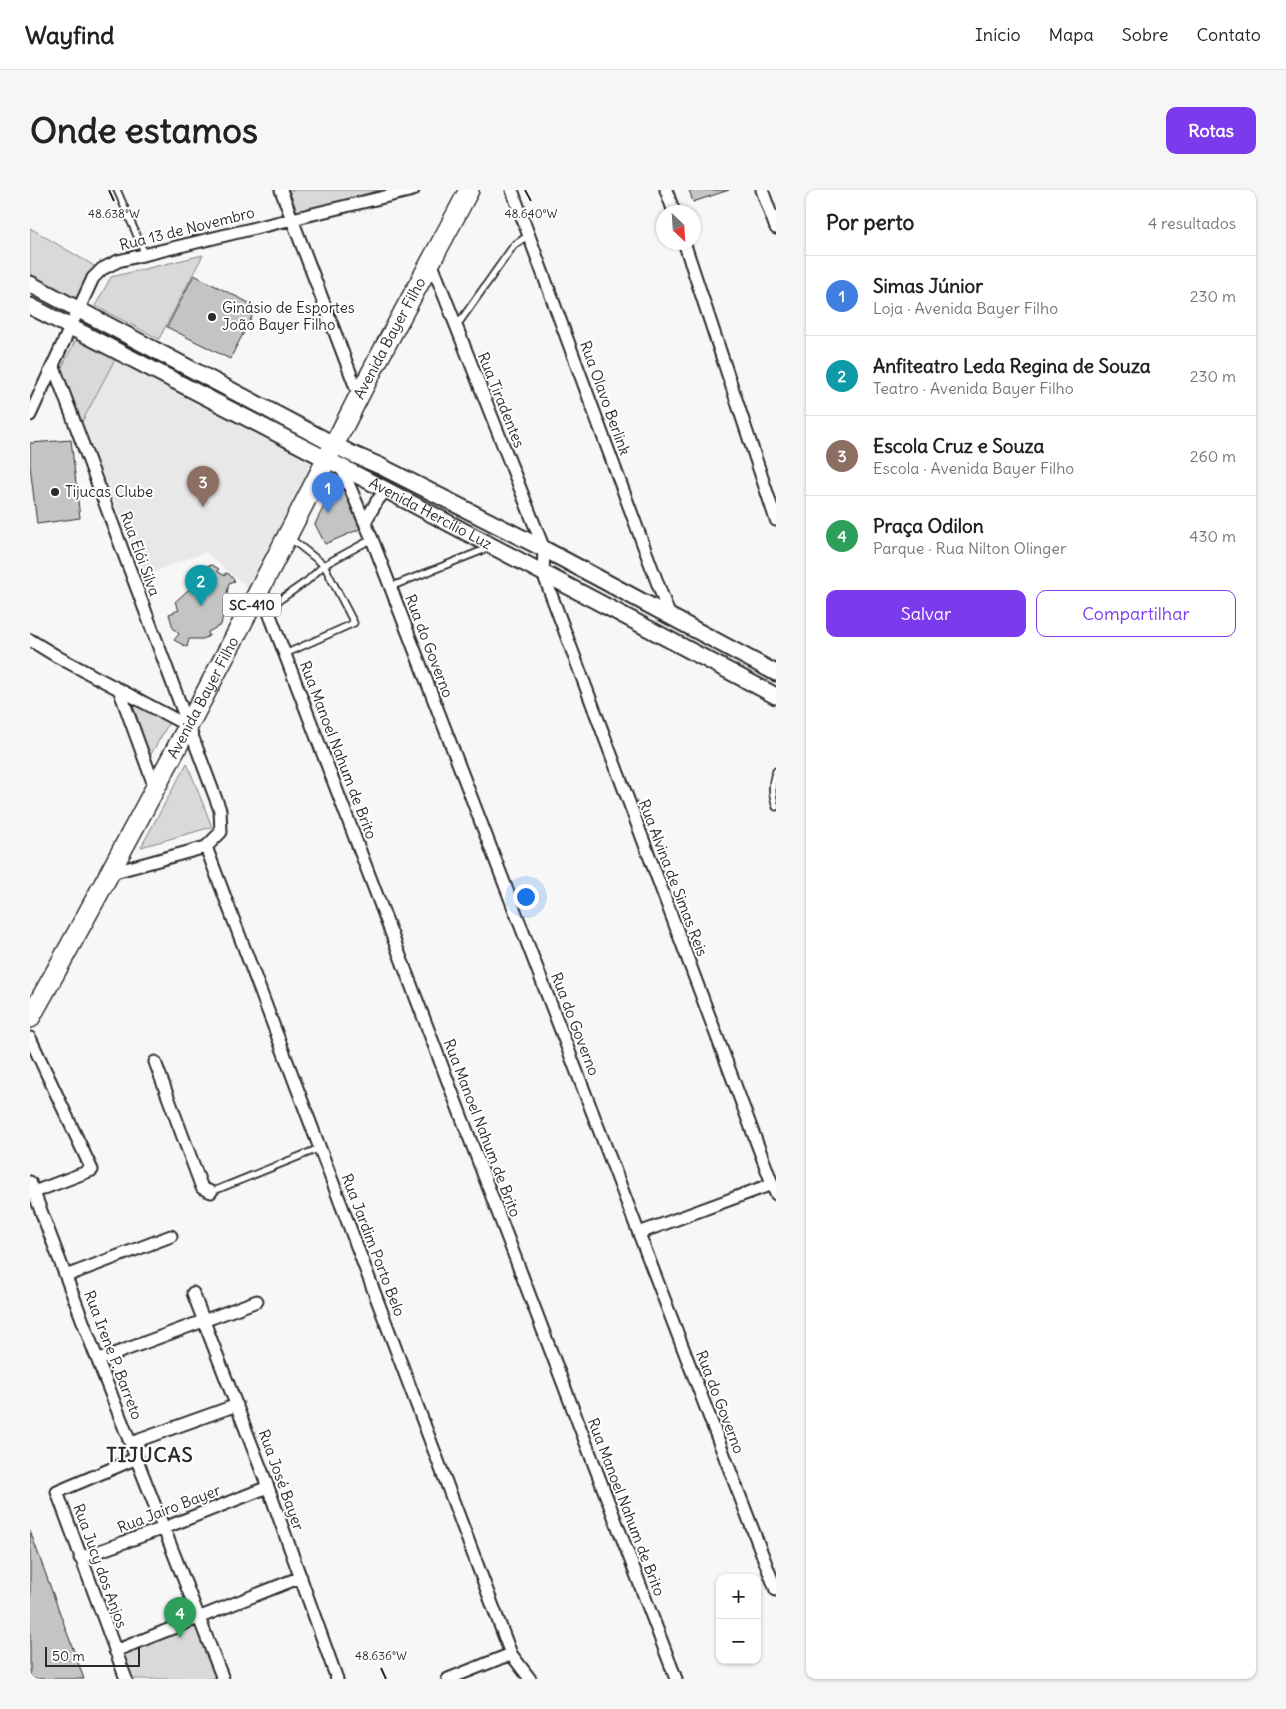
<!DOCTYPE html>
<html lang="pt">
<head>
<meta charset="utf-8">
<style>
	:root { --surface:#fff; --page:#f6f6f6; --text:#222; --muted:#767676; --line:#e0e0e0; --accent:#7c3aed }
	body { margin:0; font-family:Delius,sans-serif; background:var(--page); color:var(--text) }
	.controls { position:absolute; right:15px; bottom:15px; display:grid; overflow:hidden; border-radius:10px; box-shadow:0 1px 4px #0004 }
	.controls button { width:45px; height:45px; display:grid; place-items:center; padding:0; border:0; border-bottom:1px solid var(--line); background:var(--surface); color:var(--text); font:25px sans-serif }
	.compass { position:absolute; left:626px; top:15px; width:45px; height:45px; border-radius:50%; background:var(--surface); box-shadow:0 1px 4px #0004; rotate:155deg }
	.scale { position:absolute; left:15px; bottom:12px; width:95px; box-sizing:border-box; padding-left:5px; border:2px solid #2b2b2b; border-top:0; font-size:14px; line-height:18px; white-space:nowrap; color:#2b2b2b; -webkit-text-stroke:4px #fff; paint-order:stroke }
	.you { position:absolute; left:495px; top:706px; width:18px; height:18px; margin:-12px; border:4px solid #fff; border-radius:50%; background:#1a73e8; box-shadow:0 0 0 8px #1a73e833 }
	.badge { display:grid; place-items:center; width:32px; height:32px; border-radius:50%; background:var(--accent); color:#fff; font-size:16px; font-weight:700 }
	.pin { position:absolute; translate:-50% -41px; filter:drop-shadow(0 1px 2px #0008) }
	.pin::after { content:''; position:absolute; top:26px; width:18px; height:15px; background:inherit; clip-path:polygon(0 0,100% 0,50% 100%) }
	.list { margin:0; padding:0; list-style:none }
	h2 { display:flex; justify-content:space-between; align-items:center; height:65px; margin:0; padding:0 20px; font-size:21px }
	h2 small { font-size:16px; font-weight:400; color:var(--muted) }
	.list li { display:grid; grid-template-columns:32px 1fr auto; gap:15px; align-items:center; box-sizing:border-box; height:80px; padding:0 20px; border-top:1px solid var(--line) }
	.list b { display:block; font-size:19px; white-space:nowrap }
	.list p { margin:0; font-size:16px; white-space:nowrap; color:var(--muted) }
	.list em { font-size:16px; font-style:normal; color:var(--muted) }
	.actions { display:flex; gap:10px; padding:15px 20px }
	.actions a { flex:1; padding:11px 0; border:1px solid var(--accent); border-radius:10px; text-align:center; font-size:18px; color:var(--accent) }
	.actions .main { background:var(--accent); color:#fff }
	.map { position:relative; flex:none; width:746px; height:1489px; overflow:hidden; border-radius:10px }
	header { display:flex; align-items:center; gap:30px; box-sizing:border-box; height:70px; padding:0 25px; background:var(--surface); border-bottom:1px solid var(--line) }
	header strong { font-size:24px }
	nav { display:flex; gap:28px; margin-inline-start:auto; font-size:18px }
	.intro { display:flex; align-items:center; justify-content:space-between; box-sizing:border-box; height:120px; padding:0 30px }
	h1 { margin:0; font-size:35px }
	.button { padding:12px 22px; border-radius:10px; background:var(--accent); color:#fff; font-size:18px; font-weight:700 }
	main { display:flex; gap:30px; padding:0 30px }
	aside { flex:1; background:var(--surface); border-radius:10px; box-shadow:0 1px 4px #0004 }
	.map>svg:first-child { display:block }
</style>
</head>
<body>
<header>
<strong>Wayfind</strong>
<nav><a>Início</a><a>Mapa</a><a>Sobre</a><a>Contato</a></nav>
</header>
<div class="intro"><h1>Onde estamos</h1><a class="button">Rotas</a></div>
<main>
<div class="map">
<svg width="746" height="1489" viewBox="0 0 746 1489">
	<rect width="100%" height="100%" fill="#f7f7f7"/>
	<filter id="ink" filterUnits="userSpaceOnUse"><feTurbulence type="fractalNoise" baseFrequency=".02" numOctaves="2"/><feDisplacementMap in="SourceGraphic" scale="10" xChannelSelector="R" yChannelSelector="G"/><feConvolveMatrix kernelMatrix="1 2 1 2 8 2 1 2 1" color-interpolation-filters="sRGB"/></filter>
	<g filter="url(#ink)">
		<path fill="#e8e8e8" d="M86,167L282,272L218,398L175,362L114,386L52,232Z"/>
		<path fill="#d9d9d9" stroke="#828282" d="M259,0H349L268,24Z
			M0,38L66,77L44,110L0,85Z
			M173,65L129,149L65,116L81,87Z
			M47,147L86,167L52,232L31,179Z
			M103,515L140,531L120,566Z
			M157,573L182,637L111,657Z
			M166,1433L190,1489H98L88,1464Z"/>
		<path fill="#c4c4c4" stroke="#2b2b2b" d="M659,0H699L663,12Z
			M164,85L227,117L200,169L137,137Z
			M41,250L50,328L7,334L0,276V253Z
			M304,296L314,300L330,339L295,354L285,334Z
			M182,375L189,379L187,381L195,386V383L199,384L205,391L199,393L191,435L178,442L179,446L173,449H159L157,457L144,450L149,444L143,438L139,424L149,420L145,412L168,391L163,379Z
			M0,1341L54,1489H0Z"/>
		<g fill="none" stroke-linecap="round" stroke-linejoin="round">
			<g stroke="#2b2b2b" stroke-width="9">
				<path id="service" d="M87,0L115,64
					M426,137L484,55L499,45
					M260,348L294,375L342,349
					M360,397L461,357
					M238,418L277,391L294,375L324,433L255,464
					M746,581C741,592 742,605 746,617
					M181,1002L290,958"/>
			</g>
			<g stroke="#2b2b2b" stroke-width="15">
				<path id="minor" d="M251,0L329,206
					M482,0L640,427
					M636,0L644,22
					M732,0L746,38
					M654,52L746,330
					M401,72L514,359L513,383L746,1004
					M23,175L190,620L191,642L176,657L81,683
					M0,225L63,88L72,79L88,71L383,0
					M312,279L342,349L746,1400
					M335,332L347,311L356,300
					M230,399L646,1489
					M0,450L28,467L158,536
					M89,499L125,598
					M176,657L481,1464L500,1489
					M0,848L62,980L4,1002
					M125,872L172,998L181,1002
					M0,992L63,1158L193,1489
					M609,1043L742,994
					M36,1086L141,1046
					M163,1103L238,1297L307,1489
					M68,1170L227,1111
					M101,1253L207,1215
					M50,1368L134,1338L238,1297
					M85,1461L271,1387
					M96,1489L27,1302L107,1268
					M418,1489L481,1464"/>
			</g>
			<g stroke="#2b2b2b" stroke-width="19">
				<g id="tertiary">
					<path d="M0,94L320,263L350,276L514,359L746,483"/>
					<path id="s1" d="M0,116L356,300L746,506"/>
				</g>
			</g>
			<g stroke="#2b2b2b" stroke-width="22">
				<g id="primary">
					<path id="s2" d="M0,828C114,624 222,416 328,208C364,138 403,69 439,0"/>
				</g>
			</g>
			<use href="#service" stroke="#fff" stroke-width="5.5"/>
			<use href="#minor" stroke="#fff" stroke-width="11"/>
			<use href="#tertiary" stroke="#fff" stroke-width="15"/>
			<use href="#primary" stroke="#fff" stroke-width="19"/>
		</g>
	</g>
	<path fill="none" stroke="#2b2b2b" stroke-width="2" d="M79,0L84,11M495,0L501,11M351,1478L356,1489"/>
	<g fill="#2b2b2b" stroke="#fff" stroke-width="2">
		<circle cx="182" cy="127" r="5"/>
		<circle cx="25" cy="302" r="5"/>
	</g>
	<g text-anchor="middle" stroke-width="4" stroke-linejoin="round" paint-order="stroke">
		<rect fill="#fff" stroke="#6b6b6b" stroke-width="1" x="193" y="403.5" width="58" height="23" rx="4"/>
		<g font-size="14" font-weight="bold" fill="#2b2b2b">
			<text x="222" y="420">SC-410</text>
		</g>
		<g font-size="15" fill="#2b2b2b" stroke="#fff">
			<text transform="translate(157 39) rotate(-14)" y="5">Rua 13 de Novembro</text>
			<text dy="5" stroke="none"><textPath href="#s2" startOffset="769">Avenida Bayer Filho</textPath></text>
			<text transform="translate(575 208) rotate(70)" y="5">Rua Olavo Berlink</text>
			<text transform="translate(471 210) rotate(68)" y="5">Rua Tiradentes</text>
			<text dy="5" stroke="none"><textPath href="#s1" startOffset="451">Avenida Hercílio Luz</textPath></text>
			<text transform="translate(110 364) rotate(70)" y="5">Rua Elói Silva</text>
			<text transform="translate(399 456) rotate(69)" y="5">Rua do Governo</text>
			<text dy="5" stroke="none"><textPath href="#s2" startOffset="364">Avenida Bayer Filho</textPath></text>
			<text transform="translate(308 560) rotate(69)" y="5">Rua Manoel Nahum de Brito</text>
			<text transform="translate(643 688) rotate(69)" y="5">Rua Alvina de Simas Reis</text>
			<text transform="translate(545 834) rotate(69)" y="5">Rua do Governo</text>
			<text transform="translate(452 938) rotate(69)" y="5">Rua Manoel Nahum de Brito</text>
			<text transform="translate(343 1055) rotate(69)" y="5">Rua Jardim Porto Belo</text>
			<text transform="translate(83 1165) rotate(69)" y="5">Rua Irene P. Barreto</text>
			<text transform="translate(690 1212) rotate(69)" y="5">Rua do Governo</text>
			<text transform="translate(251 1290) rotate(70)" y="5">Rua José Bayer</text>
			<text transform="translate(596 1317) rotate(69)" y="5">Rua Manoel Nahum de Brito</text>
			<text transform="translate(139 1319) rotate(-21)" y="5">Rua Jairo Bayer</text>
			<text transform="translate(70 1376) rotate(70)" y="5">Rua Jucy dos Anjos</text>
		</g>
		<g font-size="15" fill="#2b2b2b" stroke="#fff" text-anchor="start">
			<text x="192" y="123">Ginásio de Esportes<tspan x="192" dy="17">João Bayer Filho</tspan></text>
			<text x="35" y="307">Tijucas Clube</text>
		</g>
		<g font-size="20" font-weight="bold" letter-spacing="1" fill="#2b2b2b" stroke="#fff">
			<text x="120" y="1272">TIJUCAS</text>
		</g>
	</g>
	<g font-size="12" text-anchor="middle" fill="#2b2b2b" stroke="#fff" stroke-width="4" stroke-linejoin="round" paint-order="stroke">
		<text x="84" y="28">48.638°W</text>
		<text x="501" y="28">48.640°W</text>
		<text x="351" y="1470">48.636°W</text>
	</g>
</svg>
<div class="controls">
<button>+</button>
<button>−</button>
</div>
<svg class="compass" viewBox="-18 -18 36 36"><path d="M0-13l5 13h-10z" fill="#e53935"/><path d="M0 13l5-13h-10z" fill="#767676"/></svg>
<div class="scale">50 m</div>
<div class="you"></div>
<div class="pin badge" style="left:298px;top:323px;background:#3f7fe0">1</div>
<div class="pin badge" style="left:171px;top:416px;background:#0f9aa8">2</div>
<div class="pin badge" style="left:173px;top:317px;background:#8d6e63">3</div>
<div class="pin badge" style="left:150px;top:1448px;background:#2e9e5b">4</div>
</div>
<aside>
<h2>Por perto<small>4 resultados</small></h2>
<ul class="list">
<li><span class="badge" style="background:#3f7fe0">1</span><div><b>Simas Júnior</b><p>Loja · Avenida Bayer Filho</p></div><em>230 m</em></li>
<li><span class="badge" style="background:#0f9aa8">2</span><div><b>Anfiteatro Leda Regina de Souza</b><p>Teatro · Avenida Bayer Filho</p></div><em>230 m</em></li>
<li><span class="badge" style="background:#8d6e63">3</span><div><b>Escola Cruz e Souza</b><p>Escola · Avenida Bayer Filho</p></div><em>260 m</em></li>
<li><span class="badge" style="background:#2e9e5b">4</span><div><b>Praça Odilon</b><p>Parque · Rua Nilton Olinger</p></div><em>430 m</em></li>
</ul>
<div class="actions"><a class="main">Salvar</a><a>Compartilhar</a></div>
</aside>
</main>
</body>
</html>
